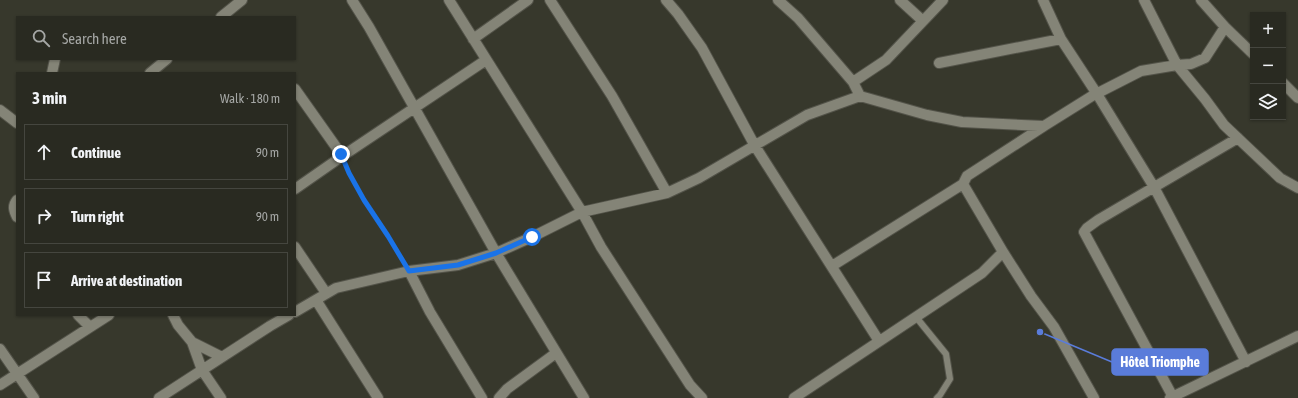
<!DOCTYPE html>
<html lang="en">
<head>
<meta charset="utf-8">
<style>
	:root { --surface:#292a21; --page:#31322a; --text:#f1f3f6; --muted:#a5a7a5; --line:#45463f }
	body { margin:0; font-family:"Asap Condensed",sans-serif; background:var(--page); color:var(--text) }
	.controls { position:absolute; right:12px; top:12px; display:grid; overflow:hidden; border-radius:0px; box-shadow:0 1px 3px #0004 }
	.controls button { width:36px; height:36px; display:grid; place-items:center; padding:0; border:0; border-bottom:1px solid var(--line); background:var(--surface); color:var(--text); font:20px sans-serif }
	.stop { position:absolute; width:12px; height:12px; margin:-9px; border:3px solid #1a73e8; border-radius:50%; background:#fff }
	.stop.end { background:#1a73e8; border-color:#fff; box-shadow:0 1px 4px #0008 }
	.list { margin:0; padding:0; list-style:none }
	h2 { display:flex; justify-content:space-between; align-items:center; height:52px; margin:0; padding:0 16px; font-size:17px }
	h2 small { font-size:13px; font-weight:400; color:var(--muted) }
	.list li { display:grid; grid-template-columns:26px 1fr auto; gap:12px; align-items:center; box-sizing:border-box; height:56px; margin:0 8px 8px; padding:0 8px; border:1px solid var(--line); border-radius:0px }
	.list b { display:block; font-size:15px; white-space:nowrap }
	.list em { font-size:13px; font-style:normal; color:var(--muted) }
	.icon { flex:none; width:22px; height:22px; fill:none; stroke:currentColor; stroke-width:2; stroke-linecap:round; stroke-linejoin:round }
	.map { position:relative; flex:none; width:1298px; height:398px; overflow:hidden }
	.search { position:absolute; background:var(--surface); box-shadow:0 1px 3px #0004; left:16px; top:16px; width:280px; height:44px; display:flex; align-items:center; gap:10px; box-sizing:border-box; padding:0 14px; border-radius:0px; color:var(--muted); font-size:15px }
	.panel { position:absolute; background:var(--surface); box-shadow:0 1px 3px #0004; left:16px; top:72px; width:280px; height:244px; border-radius:0px }
	.map>svg:first-child { display:block }
</style>
</head>
<body>
<div class="map">
<svg width="1298" height="398" viewBox="0 0 1298 398">
	<rect width="100%" height="100%" fill="#37382c"/>
	<g fill="none" stroke-linecap="round" stroke-linejoin="round">
		<g stroke="#535349" stroke-width="8">
			<path id="service" d="M916,317L946,354L950,379L940,395L937,398"/>
		</g>
		<g stroke="#535349" stroke-width="12">
			<path id="minor" d="M352,0L369,27L496,253L584,398
				M449,0L582,212L601,247L690,385L702,398
				M550,0L612,96L667,193
				M666,0L678,14L702,48L755,146L879,341
				M778,0L798,18L853,82L860,96
				M900,0L923,21
				M1043,0L1061,39L1097,94L1154,187L1246,362
				M1144,0L1177,65L1191,64L1205,58L1225,27L1201,0
				M221,17L242,0
				M1225,27L1253,54
				M473,39L528,0
				M939,63L1061,39
				M52,73L55,59
				M150,73L167,59
				M853,82L886,60L943,0
				M1283,83L1298,98
				M295,89L341,154V157
				M0,110L17,123
				M295,189L341,157L486,60
				M17,200C12,206 14,211 17,217
				M295,247L326,293
				M1003,252L1031,296L1054,327L1094,398
				M832,266L963,184
				M409,271L430,312L482,398
				M316,300L378,398
				M295,312L336,288L409,271L458,265L496,253L532,237L582,212L667,193L699,178L807,115L860,96L927,115L962,122L1044,126L1092,96L1141,71L1177,65L1205,99L1224,125L1280,178L1298,188
				M78,315L90,327
				M173,315L178,325L192,342L202,370L221,398
				M192,342L222,357
				M0,349L34,398
				M0,385L109,315
				M1173,397L1084,232L1087,228L1098,220L1238,138
				M159,398L270,326L289,315
				M499,398L507,389L556,353
				M794,398L982,273L1003,252L963,184L967,176L1044,126
				M1170,398L1298,336"/>
		</g>
		<path stroke="#909187" stroke-width="1.5" stroke-dasharray="2 3" stroke-linecap="butt" d="M345,166C361,200 385,229 403,262"/>
		<use href="#service" stroke="#848477" stroke-width="6"/>
		<use href="#minor" stroke="#848477" stroke-width="10"/>
	</g>
	<g fill="none" stroke-linecap="round" stroke-linejoin="round">
		<path stroke="#1a73e8" stroke-width="5" d="M341,154L349,173L364,200L388,236L409,271L458,265L496,253L532,237"/>
	</g>
	<path fill="none" stroke="#5a7cda" stroke-width="1.5" d="M1040 332L1112 362"/>
	<circle fill="#5a7cda" stroke="#37382c" stroke-width="1.5" cx="1040" cy="332" r="4"/>
	<rect fill="#5a7cda" stroke="#5a7cda" stroke-width="1.5" x="1112" y="349" width="96" height="26" rx="4"/>
	<g font-size="14" text-anchor="middle" font-weight="bold" fill="#fff">
		<text x="1160" y="367">Hôtel Triomphe</text>
	</g>
</svg>
<div class="controls">
<button>+</button>
<button>−</button>
<button><svg class="icon" aria-label="layers" viewBox="0 0 24 24"><path d="M12 4l9 5-9 5-9-5zM3 14l9 5 9-5"/></svg></button>
</div>
<div class="stop" style="left:532px;top:237px"></div>
<div class="stop end" style="left:341px;top:154px"></div>
<div class="search"><svg class="icon" aria-label="search" viewBox="0 0 24 24"><circle cx="10" cy="10" r="6"/><path d="M15 15l6 6"/></svg>Search here</div>
<section class="panel">
<h2>3 min<small>Walk · 180 m</small></h2>
<ul class="list">
<li><svg class="icon" aria-label="ahead" viewBox="0 0 24 24"><path d="M12 20V5M6 11l6-6 6 6"/></svg><div><b>Continue</b></div><em>90 m</em></li>
<li><svg class="icon" aria-label="right" viewBox="0 0 24 24"><path d="M7 20v-9h11M14 6l5 5-5 5"/></svg><div><b>Turn right</b></div><em>90 m</em></li>
<li><svg class="icon" aria-label="arrive" viewBox="0 0 24 24"><path d="M6 21V4h12l-3 4 3 4H6"/></svg><div><b>Arrive at destination</b></div></li>
</ul>
</section>
</div>
</body>
</html>
